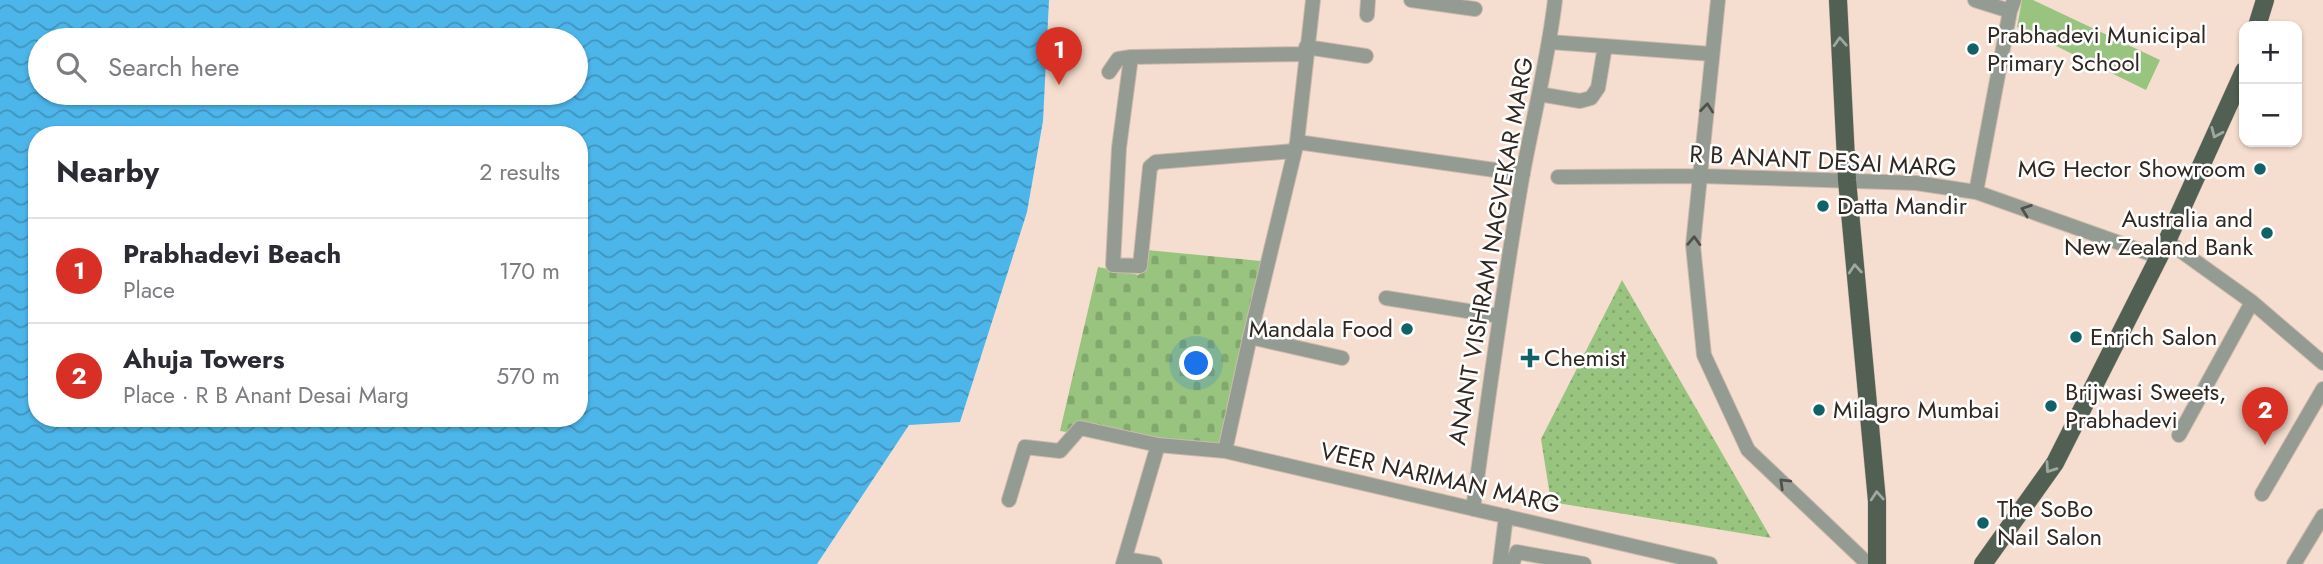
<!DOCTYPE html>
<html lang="en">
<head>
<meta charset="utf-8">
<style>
	:root { --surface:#fff; --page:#f7f7f7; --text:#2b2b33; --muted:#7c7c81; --line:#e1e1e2; --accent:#d93025 }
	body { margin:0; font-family:Jost,sans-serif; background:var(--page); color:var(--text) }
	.controls { position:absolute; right:21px; top:21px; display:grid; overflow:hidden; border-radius:14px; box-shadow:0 2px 5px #0004 }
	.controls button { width:63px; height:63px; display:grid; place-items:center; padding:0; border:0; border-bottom:2px solid var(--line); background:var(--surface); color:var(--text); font:35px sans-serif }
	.you { position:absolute; left:1197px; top:364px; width:24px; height:24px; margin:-18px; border:5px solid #fff; border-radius:50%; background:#1a73e8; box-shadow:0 0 0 10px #1a73e833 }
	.badge { display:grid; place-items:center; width:46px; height:46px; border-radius:50%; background:var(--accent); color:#fff; font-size:23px; font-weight:700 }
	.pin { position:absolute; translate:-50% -58px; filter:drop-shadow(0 2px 4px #0008) }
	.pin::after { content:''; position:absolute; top:37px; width:24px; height:21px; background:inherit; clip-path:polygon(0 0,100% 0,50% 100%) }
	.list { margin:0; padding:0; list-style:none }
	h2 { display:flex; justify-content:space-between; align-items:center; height:91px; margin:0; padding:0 28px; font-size:30px }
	h2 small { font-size:23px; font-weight:400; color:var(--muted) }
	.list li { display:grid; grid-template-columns:46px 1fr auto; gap:21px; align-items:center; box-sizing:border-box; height:105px; padding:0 28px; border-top:2px solid var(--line) }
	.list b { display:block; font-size:26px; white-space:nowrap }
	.list p { margin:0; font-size:23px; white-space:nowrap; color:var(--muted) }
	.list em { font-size:23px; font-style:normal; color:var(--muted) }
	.icon { flex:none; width:38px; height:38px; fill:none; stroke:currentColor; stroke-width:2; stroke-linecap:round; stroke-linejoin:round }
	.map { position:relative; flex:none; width:2323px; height:564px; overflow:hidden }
	.search { position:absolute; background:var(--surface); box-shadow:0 2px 5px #0004; left:28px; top:28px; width:560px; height:77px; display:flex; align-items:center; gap:18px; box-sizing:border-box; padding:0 24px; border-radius:38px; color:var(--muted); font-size:26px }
	.panel { position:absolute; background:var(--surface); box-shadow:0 2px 5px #0004; left:28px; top:126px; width:560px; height:301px; border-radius:28px }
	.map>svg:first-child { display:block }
</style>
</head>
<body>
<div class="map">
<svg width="2323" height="564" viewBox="0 0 2323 564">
	<defs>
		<pattern id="grass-dots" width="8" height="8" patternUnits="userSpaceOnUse" patternTransform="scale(1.75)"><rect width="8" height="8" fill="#98c47f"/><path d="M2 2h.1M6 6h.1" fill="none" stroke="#83a86d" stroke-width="1.8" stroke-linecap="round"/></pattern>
		<pattern id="cemetery-stones" width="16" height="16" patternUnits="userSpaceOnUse" patternTransform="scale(1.75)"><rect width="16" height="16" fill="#98c47f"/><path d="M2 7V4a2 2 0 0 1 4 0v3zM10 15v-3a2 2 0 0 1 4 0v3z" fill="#83a86d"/></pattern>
		<pattern id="water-waves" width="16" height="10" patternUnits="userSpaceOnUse" patternTransform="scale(1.75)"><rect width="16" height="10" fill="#4cb6ea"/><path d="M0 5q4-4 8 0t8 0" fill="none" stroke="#4094bd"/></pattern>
	</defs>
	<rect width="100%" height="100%" fill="#f5decf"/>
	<path fill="url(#grass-dots)" d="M1622,280L1771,538L1551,502L1541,439Z"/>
	<path fill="url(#cemetery-stones)" d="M1147,250L1261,261L1218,457L1060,431L1098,267L1139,275Z"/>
	<path fill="#98c47f" d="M2022,0H2033L2160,60L2146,90L2017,27Z"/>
	<path fill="url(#water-waves)" fill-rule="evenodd" d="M0,0H1049L1043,121L1027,212L960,422L909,425L817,564H0ZM40,40H576V93H40ZM37,135H579V418H37Z"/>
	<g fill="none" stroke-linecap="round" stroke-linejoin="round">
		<g stroke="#cebaac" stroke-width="16">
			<path id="minor" d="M1411,0L1475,9
				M1718,0L1693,245L1704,355L1748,450L1868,564
				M1975,0L2010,11
				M1367,15L1368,0
				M1550,42L1712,54
				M1306,47L1366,56
				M1131,57L1119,148L1113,265L1140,266L1150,167L1156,162L1294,151
				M1109,72L1118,59L1131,57L1306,54
				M1539,94L1580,101L1591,98L1598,88L1605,46
				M1297,142L1523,174
				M1558,177L1700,176L1916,183L1976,192L2159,257
				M1976,192L2010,11L2014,0
				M2167,241L2252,302L2323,363
				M1386,298L1499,316
				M1250,337L1342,358
				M2179,435L2252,302
				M1225,451L1250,337L1297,142L1313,0
				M2262,494L2323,389
				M1009,500L1025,447L1060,451L1080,428L1158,445L1225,451L1710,564
				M1473,509C1488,398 1503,288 1522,178C1533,118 1548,60 1555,0
				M1125,559L1155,564
				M1123,564L1158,445
				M1500,564L1506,516
				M1512,564L1517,552L1584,564
				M2294,564L2323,516"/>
		</g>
		<g stroke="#cebaac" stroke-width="19">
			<path id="major" d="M1838,0L1847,180L1877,501V564
				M2257,26L2265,0
				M1983,564L2055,463L2167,241L2244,71"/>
		</g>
		<use href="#minor" stroke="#939b93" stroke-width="14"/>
		<use href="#major" stroke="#516053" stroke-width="18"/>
	</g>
	<defs><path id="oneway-chevron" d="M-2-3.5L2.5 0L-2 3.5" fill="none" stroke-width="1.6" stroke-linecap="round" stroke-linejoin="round" transform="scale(1.75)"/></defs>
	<g stroke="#9fa8a0">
		<use href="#oneway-chevron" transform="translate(1840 42) rotate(-93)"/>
		<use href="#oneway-chevron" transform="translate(2216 133) rotate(114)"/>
		<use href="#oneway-chevron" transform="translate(1855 269) rotate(-95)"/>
		<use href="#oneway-chevron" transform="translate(2050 468) rotate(125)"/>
		<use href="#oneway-chevron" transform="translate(1877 496) rotate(-94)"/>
	</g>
	<g stroke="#53504a">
		<use href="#oneway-chevron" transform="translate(1707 108) rotate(-84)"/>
		<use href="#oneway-chevron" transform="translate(2026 210) rotate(-160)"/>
		<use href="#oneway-chevron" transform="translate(1694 241) rotate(-88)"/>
		<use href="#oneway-chevron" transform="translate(1784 483) rotate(-136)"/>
	</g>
	<g fill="#116267" stroke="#fff" stroke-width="2.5">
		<circle cx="1973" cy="49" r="7"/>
		<circle cx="2260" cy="169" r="7"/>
		<circle cx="1823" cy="206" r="7"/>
		<circle cx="2267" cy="233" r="7"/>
		<circle cx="1407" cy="329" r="7"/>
		<circle cx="2076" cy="337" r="7"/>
		<path d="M1526.5 347.5h7v7h7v7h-7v7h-7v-7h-7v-7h7z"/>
		<circle cx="2051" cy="406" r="7"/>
		<circle cx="1819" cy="410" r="7"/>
		<circle cx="1983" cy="523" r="7"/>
	</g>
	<g text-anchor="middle" stroke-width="5" stroke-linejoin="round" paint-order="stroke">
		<g font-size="24" fill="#312822" stroke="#fff" text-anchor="start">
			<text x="1987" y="43">Prabhadevi Municipal<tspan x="1987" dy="28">Primary School</tspan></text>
			<text x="2246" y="177" text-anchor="end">MG Hector Showroom</text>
			<text x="1837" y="214">Datta Mandir</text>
			<text x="2253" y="227" text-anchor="end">Australia and<tspan x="2253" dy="28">New Zealand Bank</tspan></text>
			<text x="1393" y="337" text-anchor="end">Mandala Food</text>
			<text x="2090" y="345">Enrich Salon</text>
			<text x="1544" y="366">Chemist</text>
			<text x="2065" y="400">Brijwasi Sweets,<tspan x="2065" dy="28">Prabhadevi</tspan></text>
			<text x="1833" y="418">Milagro Mumbai</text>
			<text x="1997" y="517">The SoBo<tspan x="1997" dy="28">Nail Salon</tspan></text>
		</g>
		<g font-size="24" fill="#312822" stroke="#fff">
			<text transform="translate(1823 161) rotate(3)" y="8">R B ANANT DESAI MARG</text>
			<text transform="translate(1491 251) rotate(-80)" y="8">ANANT VISHRAM NAGVEKAR MARG</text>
			<text transform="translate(1440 478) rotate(13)" y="8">VEER NARIMAN MARG</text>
		</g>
	</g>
</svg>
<div class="controls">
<button>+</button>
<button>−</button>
</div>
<div class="you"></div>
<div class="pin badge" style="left:1059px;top:85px">1</div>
<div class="pin badge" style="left:2265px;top:445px">2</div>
<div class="search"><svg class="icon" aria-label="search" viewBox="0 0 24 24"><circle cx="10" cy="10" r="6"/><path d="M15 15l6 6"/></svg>Search here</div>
<section class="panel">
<h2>Nearby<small>2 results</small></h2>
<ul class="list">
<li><span class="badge">1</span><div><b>Prabhadevi Beach</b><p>Place</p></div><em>170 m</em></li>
<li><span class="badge">2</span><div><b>Ahuja Towers</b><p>Place · R B Anant Desai Marg</p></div><em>570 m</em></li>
</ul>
</section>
</div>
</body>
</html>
